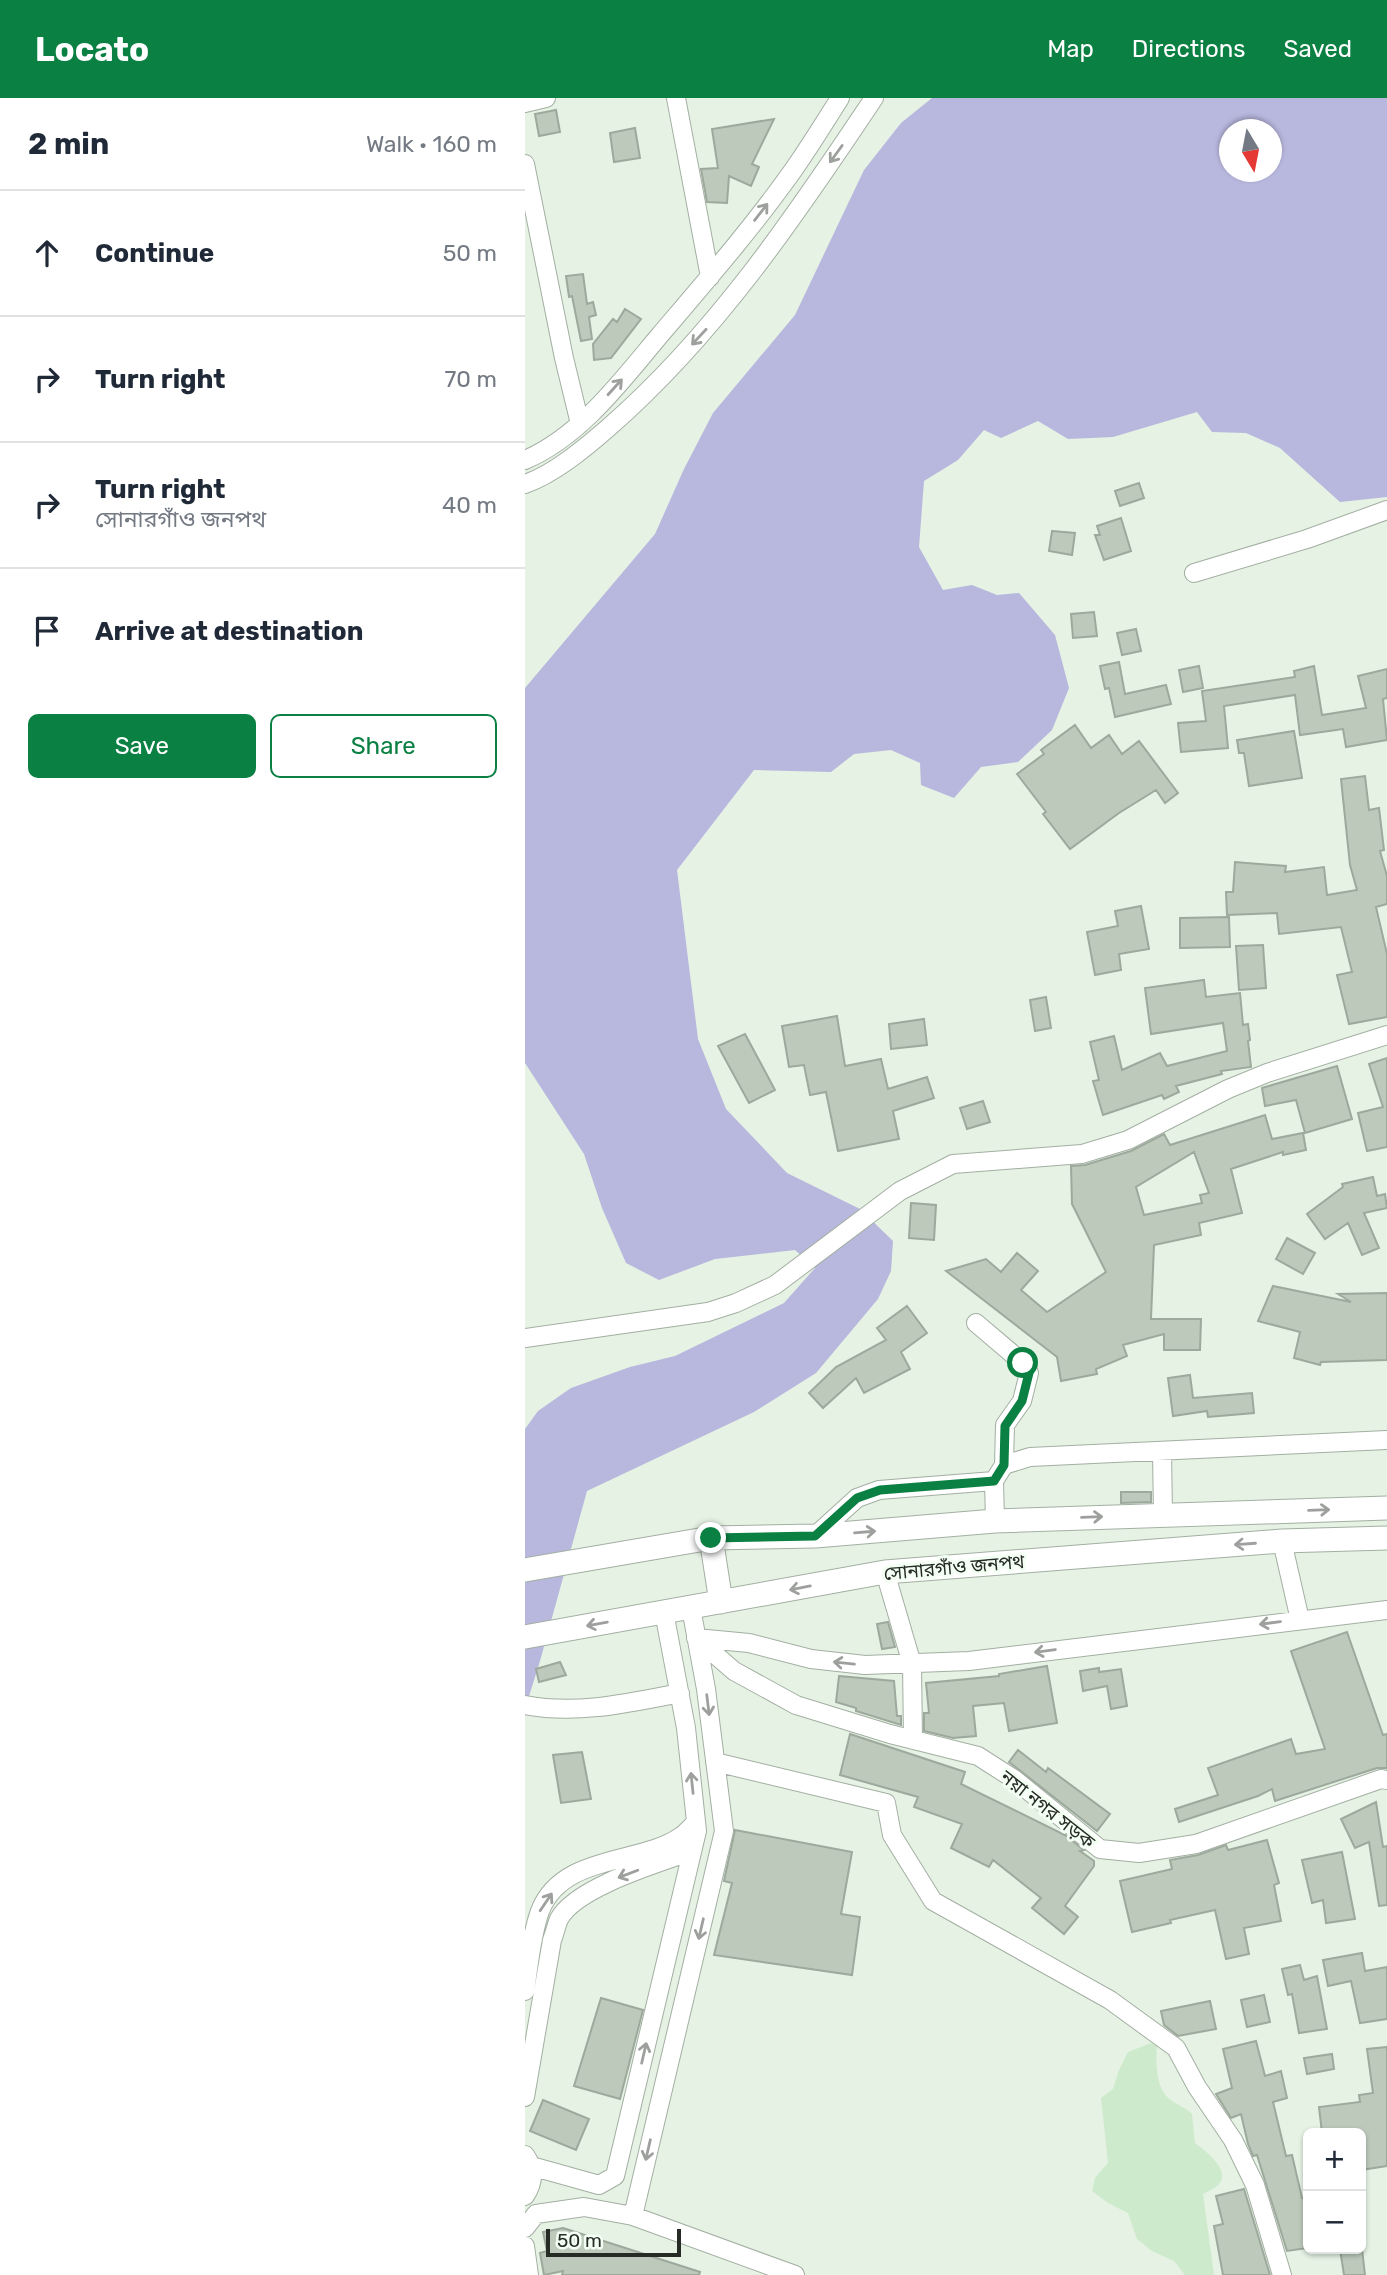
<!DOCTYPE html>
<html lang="en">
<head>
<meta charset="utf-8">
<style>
	:root { --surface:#fff; --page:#f2f2f3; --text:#1f2937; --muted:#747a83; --line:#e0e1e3; --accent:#0b8043 }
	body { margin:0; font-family:Rubik,"Noto Sans Bengali",sans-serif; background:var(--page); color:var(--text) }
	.controls { position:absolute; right:21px; bottom:21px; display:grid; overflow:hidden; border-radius:10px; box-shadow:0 2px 5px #0004 }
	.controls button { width:63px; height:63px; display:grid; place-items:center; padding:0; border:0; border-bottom:2px solid var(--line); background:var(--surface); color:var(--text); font:35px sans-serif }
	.compass { position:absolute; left:694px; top:21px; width:63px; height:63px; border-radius:50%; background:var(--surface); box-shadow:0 2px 5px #0004; rotate:170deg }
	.scale { position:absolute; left:21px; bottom:18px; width:135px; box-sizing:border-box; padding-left:7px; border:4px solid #262b26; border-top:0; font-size:19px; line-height:24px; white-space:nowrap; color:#262b26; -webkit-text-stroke:5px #f4fff4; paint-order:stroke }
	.stop { position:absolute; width:21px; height:21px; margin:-16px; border:5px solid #0b8043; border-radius:50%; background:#fff }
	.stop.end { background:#0b8043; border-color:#fff; box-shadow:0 2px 7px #0008 }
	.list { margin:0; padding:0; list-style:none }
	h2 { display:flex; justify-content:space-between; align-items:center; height:91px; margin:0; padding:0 28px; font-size:30px }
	h2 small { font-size:23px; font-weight:400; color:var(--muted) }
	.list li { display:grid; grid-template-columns:46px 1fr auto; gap:21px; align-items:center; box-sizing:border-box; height:126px; padding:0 28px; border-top:2px solid var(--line) }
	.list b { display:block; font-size:26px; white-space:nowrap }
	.list p { margin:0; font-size:23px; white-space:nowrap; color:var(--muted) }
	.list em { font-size:23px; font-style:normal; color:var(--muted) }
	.actions { display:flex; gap:14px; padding:21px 28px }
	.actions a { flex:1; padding:16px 0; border:2px solid var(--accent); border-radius:10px; text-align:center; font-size:24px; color:var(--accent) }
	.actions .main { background:var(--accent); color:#fff }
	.icon { flex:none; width:38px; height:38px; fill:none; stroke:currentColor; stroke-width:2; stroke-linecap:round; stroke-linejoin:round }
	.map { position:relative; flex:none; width:862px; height:2177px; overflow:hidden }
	header { display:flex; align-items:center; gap:42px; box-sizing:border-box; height:98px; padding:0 35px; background:var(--accent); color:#fff }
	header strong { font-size:33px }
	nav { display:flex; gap:38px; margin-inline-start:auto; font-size:24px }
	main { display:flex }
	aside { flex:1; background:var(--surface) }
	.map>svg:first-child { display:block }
</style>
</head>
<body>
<header>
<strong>Locato</strong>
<nav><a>Map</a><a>Directions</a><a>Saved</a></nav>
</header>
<main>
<aside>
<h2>2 min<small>Walk · 160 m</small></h2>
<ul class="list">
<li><svg class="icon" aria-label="ahead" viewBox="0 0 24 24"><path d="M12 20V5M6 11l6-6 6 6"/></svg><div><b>Continue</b></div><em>50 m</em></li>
<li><svg class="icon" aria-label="right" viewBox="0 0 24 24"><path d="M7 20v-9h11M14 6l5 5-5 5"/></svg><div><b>Turn right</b></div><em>70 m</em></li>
<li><svg class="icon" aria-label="right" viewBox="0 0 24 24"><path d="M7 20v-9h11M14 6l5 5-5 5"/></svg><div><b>Turn right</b><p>সোনারগাঁও জনপথ</p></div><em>40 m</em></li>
<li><svg class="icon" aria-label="arrive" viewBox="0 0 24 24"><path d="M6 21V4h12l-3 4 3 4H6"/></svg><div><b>Arrive at destination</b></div></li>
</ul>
<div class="actions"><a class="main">Save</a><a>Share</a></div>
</aside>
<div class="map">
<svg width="862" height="2177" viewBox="0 0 862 2177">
	<rect width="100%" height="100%" fill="#e5f2e4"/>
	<path fill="#ceeacc" d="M626,1945L632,1947C631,1965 630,1986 643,2000C650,2006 660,2009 667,2016L670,2045C679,2052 708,2073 693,2087C689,2091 682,2094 678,2096L689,2177H660L649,2163L627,2153L612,2141L603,2115L583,2105L567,2093L570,2080L583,2065L576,2000L588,1991L594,1972L603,1954Z"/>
	<path fill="#b8b7de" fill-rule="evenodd" d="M407,0H862V399L815,404L755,350L721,335L687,334L672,314L588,339L543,341L513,323L476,340L459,332L433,362L399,383L394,449L418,492L447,487L472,497L494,495L530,537L544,590L527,632L493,664L456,669L429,700L396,687L395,665L366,652L329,656L306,674L229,672L152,772L173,941L201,1011L262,1075L335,1111L368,1143L366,1173L353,1201L291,1275L229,1314L62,1393L15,1563L0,1611V1331L13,1313L46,1290L105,1269L150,1258L259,1205L290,1170L270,1152L190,1161L134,1182L101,1165L77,1110L59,1056L0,965V590L130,436L159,371L188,315L270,217L339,72L376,25ZM704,32H746V74H704Z"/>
	<path fill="#bcc9bb" stroke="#9ca99c" stroke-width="2" fill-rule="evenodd" d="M31,12L35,34L14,38L10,16Z
		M249,21L227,66L234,69L226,88L204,78L202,105L182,104L176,71L193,70L187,31Z
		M110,30L115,60L89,64L85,35Z
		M58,176L62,206L68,204L71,217L64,219L67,241L56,243L47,198L44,199L41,178Z
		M100,211L116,221L86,260L69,262L68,246L88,221L92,224Z
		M614,385L619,400L595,408L590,393Z
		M596,420L606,453L579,462L570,437H575L572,428Z
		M527,433L550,435L547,457L524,453Z
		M569,514L572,538L548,540L546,516Z
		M611,531L616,553L597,557L592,535Z
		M594,564L600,596L641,587L646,606L590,619L584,590L580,591L575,568Z
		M674,568L678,590L658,594L654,572Z
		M789,568L797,617L841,610L833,578L862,571V600L858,601L862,642L821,649L818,631L775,637L770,597L699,608L703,650L656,654L653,625L681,623L677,593L770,579L769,573Z
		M550,627L566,650L584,637L597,656L614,643L653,695L640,705L631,692L594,715L545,751L518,716L521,714L492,676L519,656L516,652Z
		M769,633L777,680L724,688L719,655H714L712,642Z
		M840,678L844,712L854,710L859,752L855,753L862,778V806L851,809L862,856V919L824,926L812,877L827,874L816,829L754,836L752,815L702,817L701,794H708L710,764L761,768L760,774L799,769L802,797L832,792L825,767L816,681Z
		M616,808L624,851L594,856L596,872L570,877L562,834L593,828L590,813Z
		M704,819L705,849L655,850V820Z
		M738,847L741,890L714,892L711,848Z
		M679,882L681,899L715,895L718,927L723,926L725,942L723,943L726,969L696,973L697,976L651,988L654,994L639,1001L637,997L578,1017L568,983L574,982L565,944L589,938L597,972L635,955L642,968L702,953L698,925L626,936L620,890Z
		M521,899L526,930L510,933L505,902Z
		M312,918L320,968L356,961L363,991L402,979L409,1000L368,1013L374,1041L313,1053L301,994L285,997L279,967L264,969L257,928Z
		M399,921L402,947L366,951L364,926Z
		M220,936L250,992L224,1005L193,948Z
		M862,960V1049L842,1053L833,1015L858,1009L844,966Z
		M812,968L827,1021L780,1035L771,1002L740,1008L737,990Z
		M458,1003L465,1024L442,1031L435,1010Z
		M740,1017L747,1041L778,1035L781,1052L758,1057V1054L706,1071L717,1115L674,1125L676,1137L629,1147L626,1221H676L675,1252H639V1236L598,1247L602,1258L571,1271L572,1276L536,1283L532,1259L421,1173L461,1161L476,1174L492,1155L513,1173L496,1192L522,1214L581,1174L547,1106L546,1068L560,1067L606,1053L639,1036L645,1047ZM669,1054L684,1095L675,1097L677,1105L619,1117L611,1089Z
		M848,1079L852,1098L860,1096L862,1110L839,1115L854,1150L837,1157L823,1125L800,1141L782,1116L818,1089L817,1086Z
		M386,1105L411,1107L409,1142L384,1140Z
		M762,1140L790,1155L778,1176L751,1161Z
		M748,1188L826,1204L813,1196L862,1195V1262L796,1264L795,1267L769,1260L775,1234L733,1223Z
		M382,1208L402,1235L376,1254L385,1271L339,1295L331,1280L298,1310L284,1295L311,1269L361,1242L352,1230Z
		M665,1277L668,1300L727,1295L729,1315L683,1319L682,1313L648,1318L643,1280Z
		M596,1394H626V1404L596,1405Z
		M363,1524L370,1549L357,1551L352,1526Z
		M822,1534L858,1637L862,1636V1670H852L750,1703L747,1691L733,1698L654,1724L650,1711L693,1697L683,1670L766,1641L771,1656L800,1651L766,1553Z
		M35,1564L41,1577L14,1584L11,1571Z
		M522,1568L532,1625L484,1633L479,1605L448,1608L451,1638L428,1640L399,1633V1615H404L401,1585L474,1578V1576Z
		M574,1570V1574L596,1571L602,1608L586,1611L582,1588L558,1593L555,1573Z
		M314,1578L369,1583L372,1618H376V1627L331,1613V1610L311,1604Z
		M325,1636L440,1674L436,1686L540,1737L559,1752L555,1753L569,1763V1768L540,1808L553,1819L539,1836L507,1810L516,1800L468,1762L464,1769L426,1750L437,1726L389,1709L393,1699L315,1677Z
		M493,1652L521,1674L523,1670L585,1716L572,1733L484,1664Z
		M57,1654L66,1701L36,1705L28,1657Z
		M851,1704L858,1749L862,1748V1807L854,1808L844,1744L830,1750L816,1721Z
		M210,1732L327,1754L316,1816L335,1819L327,1877L189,1857L207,1785L199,1783Z
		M742,1742L754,1785L749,1787L756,1823L719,1830L724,1856L701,1861L690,1812L645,1822L646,1825L607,1834L595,1783L647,1771L645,1762L673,1757L701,1747L703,1752Z
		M817,1754L830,1821L801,1825L798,1802L787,1805L777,1762Z
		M837,1855L840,1873L862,1869V1921L835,1925L826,1883L803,1888L798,1862Z
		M775,1867L779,1882L792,1878L802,1931L774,1935L767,1896L763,1897L757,1871Z
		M739,1897L745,1924L722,1929L716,1902Z
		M76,1900L118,1912L95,2001L49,1988Z
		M685,1903L691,1931L653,1938L639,1927L636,1913Z
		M731,1943L740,1978L756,1973L762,2000L748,2004L761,2058L767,2057L777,2100H783V2150L762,2153L732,2057L728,2058L723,2046L716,2016L706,2020L691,1996L707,1990L698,1951Z
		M862,1949V2068L836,2072V2035H797L794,2009L835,2004L834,1997L848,1995L842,1951Z
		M807,1956L809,1971L782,1976L779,1960Z
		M18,2002L64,2021L51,2052L5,2033Z
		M719,2091L745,2177H698L689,2128L698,2126L691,2098Z
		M38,2130L175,2174L174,2177H37L38,2173L19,2177L15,2155L22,2153L18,2134Z
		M815,2151H837L840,2177H819Z"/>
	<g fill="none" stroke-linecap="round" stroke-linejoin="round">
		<g stroke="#a3afa2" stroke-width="20">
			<path id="minor" d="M151,0L185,179
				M0,5L21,0
				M0,66L39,260L55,326
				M0,362C56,338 97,282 135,237C181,183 228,129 269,71C285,48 300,24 315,0
				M0,386C29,376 60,350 83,330C190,237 271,117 349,0
				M669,475L782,441L862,412
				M451,1225L498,1265L504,1275L497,1303L480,1327L479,1367
				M0,1240L183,1214L211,1205L250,1187L375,1093L428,1066L557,1056L603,1042L703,991L742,975L862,937
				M637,1354L638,1416
				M470,1423L469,1383L479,1367L505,1359L862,1342
				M290,1438L332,1400L354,1392L469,1383
				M757,1443L775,1522
				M360,1474L387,1566L388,1642
				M171,1540L209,1573L271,1607L365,1636L453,1658L489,1681L575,1751L614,1755L671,1746L856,1681L862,1682
				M171,1540L224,1545L286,1561L340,1567L444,1563L862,1512
				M0,1607C51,1617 104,1605 155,1595
				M190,1664L361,1705L367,1737L408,1803L585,1902L651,1950L672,1989L708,2042L730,2087L757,2177
				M0,1893C4,1867 6,1838 15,1813C37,1756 116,1766 155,1739C161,1735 166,1729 171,1724
				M0,1999L27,1842C30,1835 31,1828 34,1821C51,1789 134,1765 167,1753
				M0,2057C10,2071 9,2084 0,2098
				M6,2068L74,2087L90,2078L172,1733L161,1630L139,1514
				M108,2118L199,1733L181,1591L166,1510
				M0,2130L11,2116L59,2109L108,2118L270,2177
				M0,2148L4,2177"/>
		</g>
		<g stroke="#a3afa2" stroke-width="25">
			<path id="major" d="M186,1440L196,1504
				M0,1472L186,1440L290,1438L470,1423L862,1410
				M0,1539L360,1474L757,1443L862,1440"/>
		</g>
		<use href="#minor" stroke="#fff" stroke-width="18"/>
		<use href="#major" stroke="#fff" stroke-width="23"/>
	</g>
	<defs><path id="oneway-shaft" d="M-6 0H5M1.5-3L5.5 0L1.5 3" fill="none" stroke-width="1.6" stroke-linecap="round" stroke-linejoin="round" transform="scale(1.75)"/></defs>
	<g stroke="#9da09d">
		<use href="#oneway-shaft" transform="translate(311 56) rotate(126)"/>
		<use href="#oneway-shaft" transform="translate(236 114) rotate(-52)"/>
		<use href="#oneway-shaft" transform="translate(174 239) rotate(133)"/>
		<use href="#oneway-shaft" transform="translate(90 289) rotate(-48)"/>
		<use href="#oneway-shaft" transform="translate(794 1412) rotate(-2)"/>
		<use href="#oneway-shaft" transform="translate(567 1419) rotate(-2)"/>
		<use href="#oneway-shaft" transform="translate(340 1434) rotate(-5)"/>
		<use href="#oneway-shaft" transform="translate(720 1446) rotate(176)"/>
		<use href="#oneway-shaft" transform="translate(275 1490) rotate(169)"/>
		<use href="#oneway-shaft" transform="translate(745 1525) rotate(173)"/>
		<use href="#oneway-shaft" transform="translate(72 1526) rotate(170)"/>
		<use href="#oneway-shaft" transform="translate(520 1553) rotate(172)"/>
		<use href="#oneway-shaft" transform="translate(319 1565) rotate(-174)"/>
		<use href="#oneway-shaft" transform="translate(183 1607) rotate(83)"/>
		<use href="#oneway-shaft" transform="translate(167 1685) rotate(-96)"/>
		<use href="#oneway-shaft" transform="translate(103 1776) rotate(159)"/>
		<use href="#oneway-shaft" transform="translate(21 1804) rotate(-56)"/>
		<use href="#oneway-shaft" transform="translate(176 1831) rotate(103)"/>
		<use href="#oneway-shaft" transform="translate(119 1955) rotate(-77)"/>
		<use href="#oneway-shaft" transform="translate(123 2052) rotate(103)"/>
	</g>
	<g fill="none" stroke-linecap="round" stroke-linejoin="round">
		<path stroke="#0b8043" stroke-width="9" d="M186,1440L290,1438L332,1400L355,1392L469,1383L479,1367L480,1328L497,1303L504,1275L498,1265"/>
	</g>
	<g text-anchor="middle" stroke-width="6" stroke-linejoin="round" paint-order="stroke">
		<g font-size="19" fill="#262b26" stroke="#f4fff4">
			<text transform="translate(429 1469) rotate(-5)" y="7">সোনারগাঁও জনপথ</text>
			<text transform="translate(523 1711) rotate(38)" y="7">নয়া নগর সড়ক</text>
		</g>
	</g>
</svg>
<div class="controls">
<button>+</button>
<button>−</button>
</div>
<svg class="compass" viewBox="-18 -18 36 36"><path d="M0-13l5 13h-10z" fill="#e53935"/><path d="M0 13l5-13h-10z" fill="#747a83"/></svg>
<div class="scale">50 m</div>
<div class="stop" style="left:498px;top:1265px"></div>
<div class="stop end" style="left:186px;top:1440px"></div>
</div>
</main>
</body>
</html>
